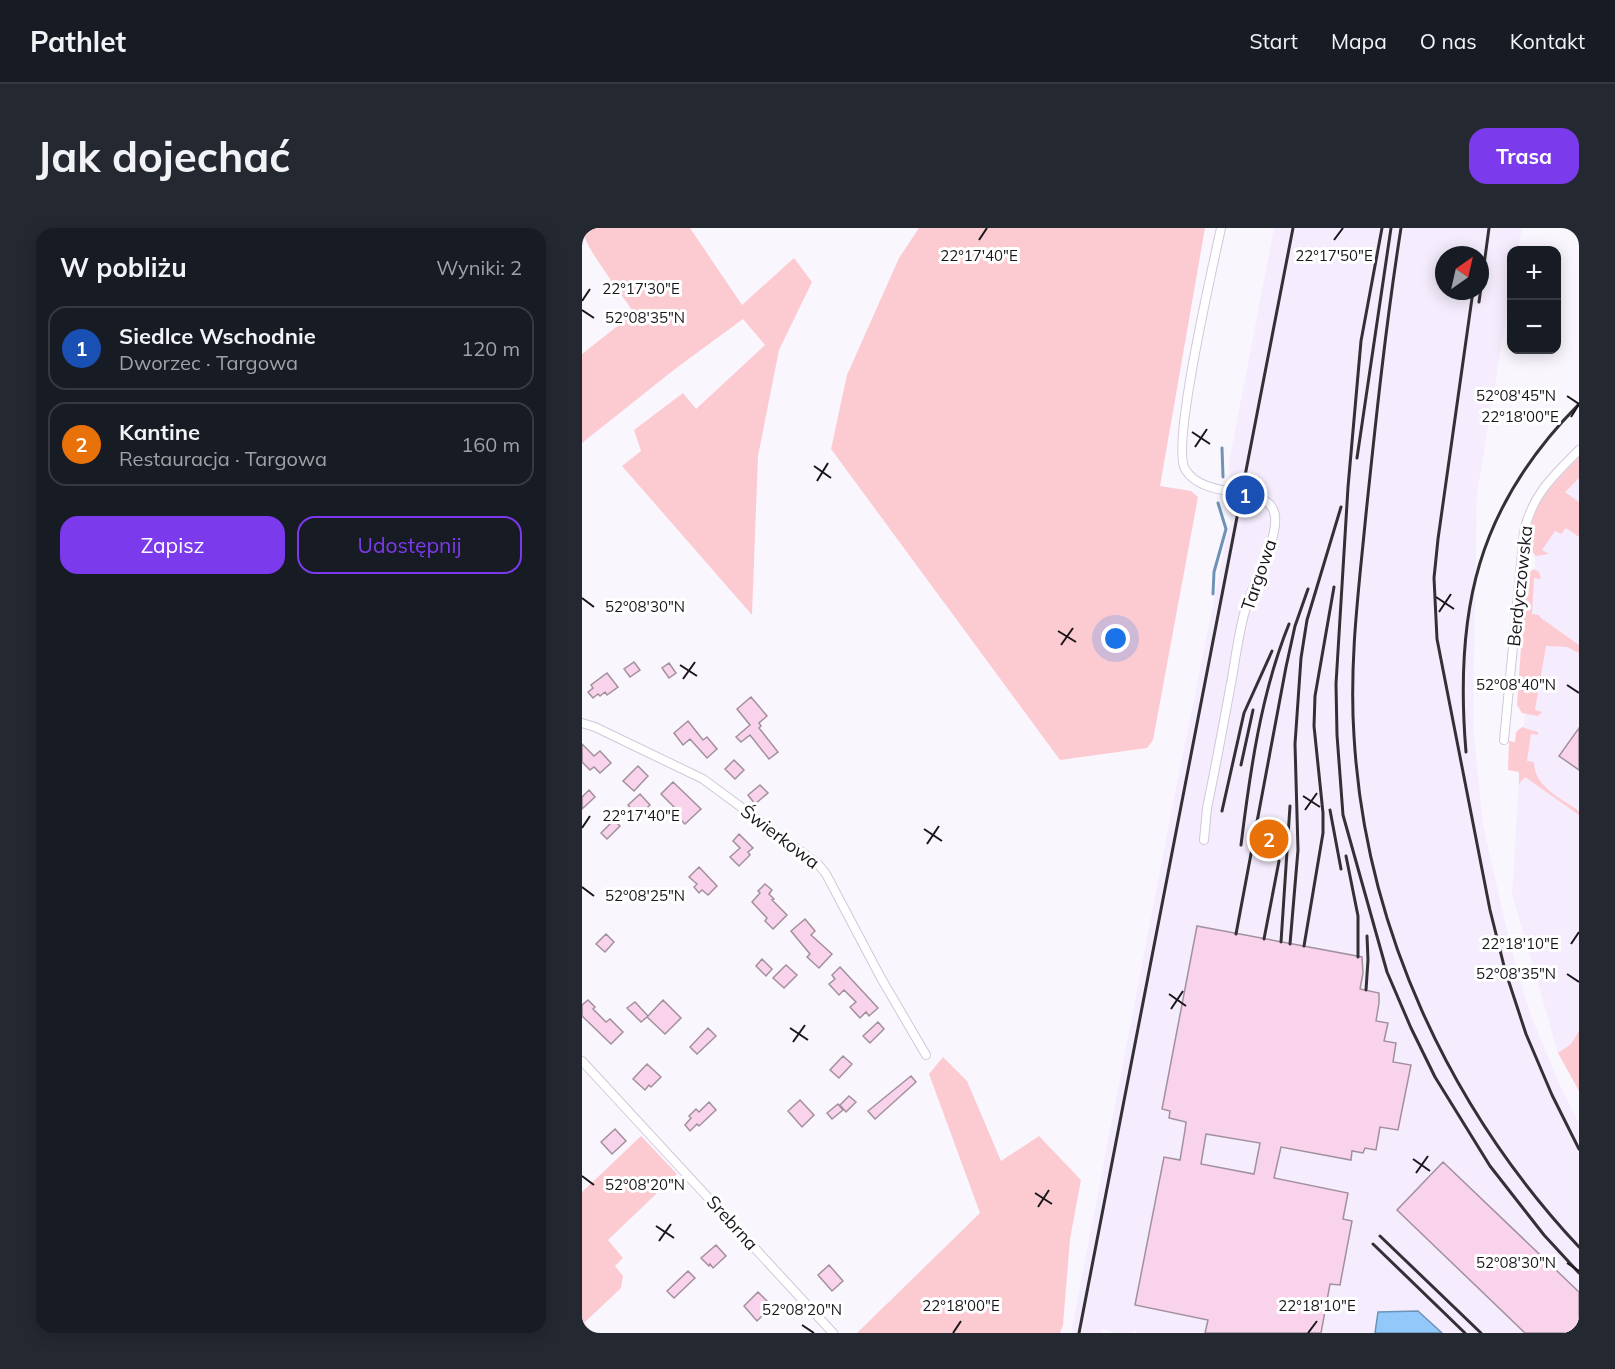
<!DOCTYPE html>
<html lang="pl">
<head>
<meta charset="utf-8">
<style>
	:root { --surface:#171b24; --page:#242831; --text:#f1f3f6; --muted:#9ea1a6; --line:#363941; --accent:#7c3aed }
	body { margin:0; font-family:Mulish,sans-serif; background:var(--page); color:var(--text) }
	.controls { position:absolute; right:18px; top:18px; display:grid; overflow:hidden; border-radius:12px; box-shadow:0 3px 15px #0003 }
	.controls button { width:54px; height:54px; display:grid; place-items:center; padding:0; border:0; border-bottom:2px solid var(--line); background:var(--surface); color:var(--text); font:30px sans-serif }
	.compass { position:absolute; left:853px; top:18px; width:54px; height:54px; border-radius:50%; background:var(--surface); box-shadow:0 3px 15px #0003; rotate:34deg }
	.you { position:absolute; left:534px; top:411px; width:21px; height:21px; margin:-15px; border:4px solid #fff; border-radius:50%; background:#1a73e8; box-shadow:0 0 0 9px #1a73e833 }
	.badge { display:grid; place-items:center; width:39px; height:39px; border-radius:50%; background:var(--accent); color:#fff; font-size:20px; font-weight:700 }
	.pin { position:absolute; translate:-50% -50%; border:3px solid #fff; box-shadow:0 2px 6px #0006 }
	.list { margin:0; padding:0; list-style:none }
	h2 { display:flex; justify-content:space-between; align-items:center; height:78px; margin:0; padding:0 24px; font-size:26px }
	h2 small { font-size:20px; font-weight:400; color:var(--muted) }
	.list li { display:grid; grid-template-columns:39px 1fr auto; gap:18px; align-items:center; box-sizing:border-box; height:84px; margin:0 12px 12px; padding:0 12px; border:2px solid var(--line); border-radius:18px }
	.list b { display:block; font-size:22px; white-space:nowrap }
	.list p { margin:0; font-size:20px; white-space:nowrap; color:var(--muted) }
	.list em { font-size:20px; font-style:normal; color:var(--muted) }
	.actions { display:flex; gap:12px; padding:18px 24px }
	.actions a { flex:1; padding:14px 0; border:2px solid var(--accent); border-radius:18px; text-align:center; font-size:21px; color:var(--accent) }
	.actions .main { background:var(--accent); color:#fff }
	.map { position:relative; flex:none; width:997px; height:1105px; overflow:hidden; border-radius:18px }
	header { display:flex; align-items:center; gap:36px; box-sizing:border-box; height:84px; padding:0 30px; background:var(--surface); border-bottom:2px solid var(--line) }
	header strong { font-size:28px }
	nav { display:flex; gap:33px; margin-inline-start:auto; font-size:21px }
	.intro { display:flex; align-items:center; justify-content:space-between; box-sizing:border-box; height:144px; padding:0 36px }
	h1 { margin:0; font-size:42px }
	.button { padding:15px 27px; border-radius:18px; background:var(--accent); color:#fff; font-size:21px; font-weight:700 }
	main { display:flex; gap:36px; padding:0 36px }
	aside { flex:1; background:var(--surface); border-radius:18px; box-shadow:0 3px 15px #0003 }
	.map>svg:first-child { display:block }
</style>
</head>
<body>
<header>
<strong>Pathlet</strong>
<nav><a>Start</a><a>Mapa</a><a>O nas</a><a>Kontakt</a></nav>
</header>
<div class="intro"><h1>Jak dojechać</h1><a class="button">Trasa</a></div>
<main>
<aside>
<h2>W pobliżu<small>Wyniki: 2</small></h2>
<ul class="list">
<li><span class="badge" style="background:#1a4fb4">1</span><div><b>Siedlce Wschodnie</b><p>Dworzec · Targowa</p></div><em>120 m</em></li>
<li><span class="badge" style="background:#e8710a">2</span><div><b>Kantine</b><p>Restauracja · Targowa</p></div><em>160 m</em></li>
</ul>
<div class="actions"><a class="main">Zapisz</a><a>Udostępnij</a></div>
</aside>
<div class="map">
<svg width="997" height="1105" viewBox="0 0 997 1105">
	<rect width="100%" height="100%" fill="#faf6fe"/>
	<path fill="#f5edfd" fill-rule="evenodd" d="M692,0H940L936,22H930L929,60L895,265L891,494L901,597L929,720L949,788L979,859L997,895V1105H555L553,1102L551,1105H534L520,1101L519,1105H489L592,570L648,293L647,234ZM862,27H898V63H862Z
		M997,241V803L989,816L976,825L930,666L940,499L942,498L943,486L940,485L949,344L953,341V299Z"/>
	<path fill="#fccbd2" d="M0,0H108L160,77L212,30L230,54L197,122L176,228L170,387L40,238L59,223L52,202L101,165L114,181L183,117L161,91L93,141L0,215V126L52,85C42,69 0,16 0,0Z
		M337,0H623L578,258L609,263L616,269L571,512L565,520L478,532L249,221L265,147L317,30Z
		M997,229V250L983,264L997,274V309L984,300L979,306L973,303L960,322L967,326L954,328L946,319C949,275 968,259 997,229Z
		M952,341L957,344L959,351L952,350L950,386L957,387L959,390L997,417V425L985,419L964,418L953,482L960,484L956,488L940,485L935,477L944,347Z
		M940,499L956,504V507L949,506L945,533L952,534C952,559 979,570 997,583V587L943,549L937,556V544L926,542L927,513L933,514L934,504Z
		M997,803V863L976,825L989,816Z
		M361,829L385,853L419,933L457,908L499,952L488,1011L481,1097L478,1105H275L398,985L347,846Z
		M59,908L95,946L26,1012L41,1030L33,1038L41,1048L39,1060L2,1095L9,1105H0V964Z"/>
	<path fill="#93c8fa" stroke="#6e93b7" stroke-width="1.5" d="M836,1083L860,1105H793L796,1084Z"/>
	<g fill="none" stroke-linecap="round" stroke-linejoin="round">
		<path stroke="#6e93b7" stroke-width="3" d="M640,220L641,249
			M631,366L632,344L644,301L636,275"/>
	</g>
	<path fill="#f9d3ec" stroke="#a2909c" stroke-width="1.5" fill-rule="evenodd" d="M52,434L58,442L48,449L42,441Z
		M87,435L94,445L87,450L80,440Z
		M25,445L36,459L25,467L23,464L18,468L16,466L11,470L6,464L11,460L9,457Z
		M169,469L185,488L177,495L179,498L177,500L196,524L187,531L168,507L159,514L154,509L168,497L155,481Z
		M106,493L121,512L125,509L135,521L125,530L108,511L101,517L92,505Z
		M997,500V542L977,528Z
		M0,516L12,528L18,523L29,535L18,545L12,539L8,542L0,534Z
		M152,532L162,542L153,551L143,541Z
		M56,538L66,548L52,563L41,553Z
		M91,554L119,581L103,596L96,589L99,586L79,566Z
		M178,557L186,565L173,576L166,567Z
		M7,562L13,569L0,581V569Z
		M58,566L68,577L56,588L46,577Z
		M32,592L38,598L25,611L19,605Z
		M684,594L696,596L691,628L678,625Z
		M157,606L171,620L166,624L168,627L157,638L148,629L158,620L151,613Z
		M117,639L135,658L126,667L120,662L117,665L112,659L115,656L107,649Z
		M183,656L190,662L187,666L192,671L190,672L205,687L191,701L183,693L185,690L170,674L178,665L176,663Z
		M223,691L233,703L229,707L250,726L237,740L225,729L228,726L209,703Z
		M615,698L780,729L781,745L778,761L797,765V775L794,793L806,795L802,813L814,815L811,834L829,837L816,902L798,899L794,922L783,920L781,925L770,923L769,932L699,919L692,950L766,965L761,991L770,993L758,1057L748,1056L739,1105H623L626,1092L553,1077L582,929L598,932L603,902L604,894L587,890L588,883L580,881ZM624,906L678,915L672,946L619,936Z
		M24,706L32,714L23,724L14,716Z
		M180,731L190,741L184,748L174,738Z
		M204,737L215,747L202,760L191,750Z
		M258,739L296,780L287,788L284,784L278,790L268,779L274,774L262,762L257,767L247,756L253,751L250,747Z
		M6,772L13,779L11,781L24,794L28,791L41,804L29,816L0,788V777Z
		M81,772L99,790L83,806L65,789L59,794L45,780L53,774L66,788Z
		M296,794L302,801L288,815L281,808Z
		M126,800L134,808L115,826L108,819Z
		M261,828L270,836L257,850L248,842Z
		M65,836L79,849L69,859L67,857L63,862L51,851Z
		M329,848L334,854L293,891L286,883Z
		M267,868L274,874L264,884L258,877Z
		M218,872L232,887L220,899L206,883Z
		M127,874L134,882L117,898L115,896L108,903L103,897L109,890L107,888L114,881L117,884Z
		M256,876L261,882L250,891L245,885Z
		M33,901L44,913L30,926L19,914Z
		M861,934L997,1064V1105H943L815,982Z
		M134,1017L144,1028L131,1040L128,1036L127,1038L119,1030Z
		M247,1037L261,1053L250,1063L236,1047Z
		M106,1043L113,1050L92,1070L85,1063Z
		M176,1064L190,1078L175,1093L162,1078Z"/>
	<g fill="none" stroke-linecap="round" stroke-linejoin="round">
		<g stroke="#d1c7da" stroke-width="10">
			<path id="minor" d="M0,495L13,499L121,551L236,636L244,646L299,750L344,827
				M922,512L942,304C950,267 971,248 997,222
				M622,612L625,580C634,537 642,493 650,450C654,427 657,402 664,379C671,355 696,312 693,288C689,254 623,275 603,241C589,217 631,38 639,0
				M0,833L251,1105"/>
		</g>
		<use href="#minor" stroke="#fff" stroke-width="8"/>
		<path stroke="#333036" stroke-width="3" d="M800,0L779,113L766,259L754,456L755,507L761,587L805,744L829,800L853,849L908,938L962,1007L997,1045
			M819,0C804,95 794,190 784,286C777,359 767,433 772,508C783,698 867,880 997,1019
			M891,63L856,311L852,350L855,411L908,682L923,742L944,806L970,867L997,921
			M897,74L907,0
			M775,230L809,0
			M884,524C872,383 895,279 997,176
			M659,537L671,482
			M748,582L759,641
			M640,583L662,485L690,423
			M659,617C668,544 679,465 707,396
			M764,628L776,688V729
			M654,706L704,439L713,398L726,361
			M682,711L697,633
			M699,714L708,578
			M708,716L716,622L713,516L719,430L725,392L759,279
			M722,718L741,605V585L732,498L733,468L752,359
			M784,762L786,732L785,708
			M798,1008L899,1105
			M791,1016L883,1105
			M497,1105L711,0"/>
	</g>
	<path fill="none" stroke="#19161c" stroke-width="2" d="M397,12L405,0M752,12L761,0M0,73L8,61M0,82L12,90M985,168L997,176M989,189L997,176M610,204L628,216M613,219L625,201M232,238L249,250M235,253L246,235M854,369L872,381M0,370L12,379M857,384L869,366M476,403L494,414M479,417L491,400M98,437L115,448M101,451L113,434M985,457L997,465M721,568L738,579M723,582L735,565M0,600L8,588M342,601L360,613M345,616L357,598M0,659L12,668M989,716L997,704M985,746L997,754M587,766L604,778M589,781L601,763M208,800L226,812M211,814L223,797M831,931L848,943M834,945L846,928M0,948L12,957M453,965L470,976M456,979L467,962M74,998L92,1010M77,1013L89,996M985,1035L997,1043M220,1097L232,1105M371,1105L379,1093M726,1105L735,1093"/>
	<g text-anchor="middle" stroke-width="6" stroke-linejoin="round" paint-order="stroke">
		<g font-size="18" fill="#19161c" stroke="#fff">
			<text transform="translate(677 347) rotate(-71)" y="6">Targowa</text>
			<text transform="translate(938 358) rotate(-84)" y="6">Berdyczowska</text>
			<text transform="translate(198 609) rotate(37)" y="6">Świerkowa</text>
			<text transform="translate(150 995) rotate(48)" y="6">Srebrna</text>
		</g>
	</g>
	<g font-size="15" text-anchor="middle" fill="#19161c" stroke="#fff" stroke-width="6" stroke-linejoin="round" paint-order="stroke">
		<text x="397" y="33">22°17'40"E</text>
		<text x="752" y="33">22°17'50"E</text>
		<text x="59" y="66">22°17'30"E</text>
		<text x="63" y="95">52°08'35"N</text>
		<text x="934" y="173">52°08'45"N</text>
		<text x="938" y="194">22°18'00"E</text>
		<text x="63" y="384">52°08'30"N</text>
		<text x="934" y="462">52°08'40"N</text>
		<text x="59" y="593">22°17'40"E</text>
		<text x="63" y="673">52°08'25"N</text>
		<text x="938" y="721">22°18'10"E</text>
		<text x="934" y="751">52°08'35"N</text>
		<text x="63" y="962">52°08'20"N</text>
		<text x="934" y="1040">52°08'30"N</text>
		<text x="379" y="1083">22°18'00"E</text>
		<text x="735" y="1083">22°18'10"E</text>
		<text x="220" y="1087">52°08'20"N</text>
	</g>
</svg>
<div class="controls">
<button>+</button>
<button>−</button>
</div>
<svg class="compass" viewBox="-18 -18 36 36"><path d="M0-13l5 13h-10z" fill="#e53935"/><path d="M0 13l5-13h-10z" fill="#9ea1a6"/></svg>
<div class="you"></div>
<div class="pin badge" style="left:663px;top:267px;background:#1a4fb4">1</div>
<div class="pin badge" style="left:687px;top:611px;background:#e8710a">2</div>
</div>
</main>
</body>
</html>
